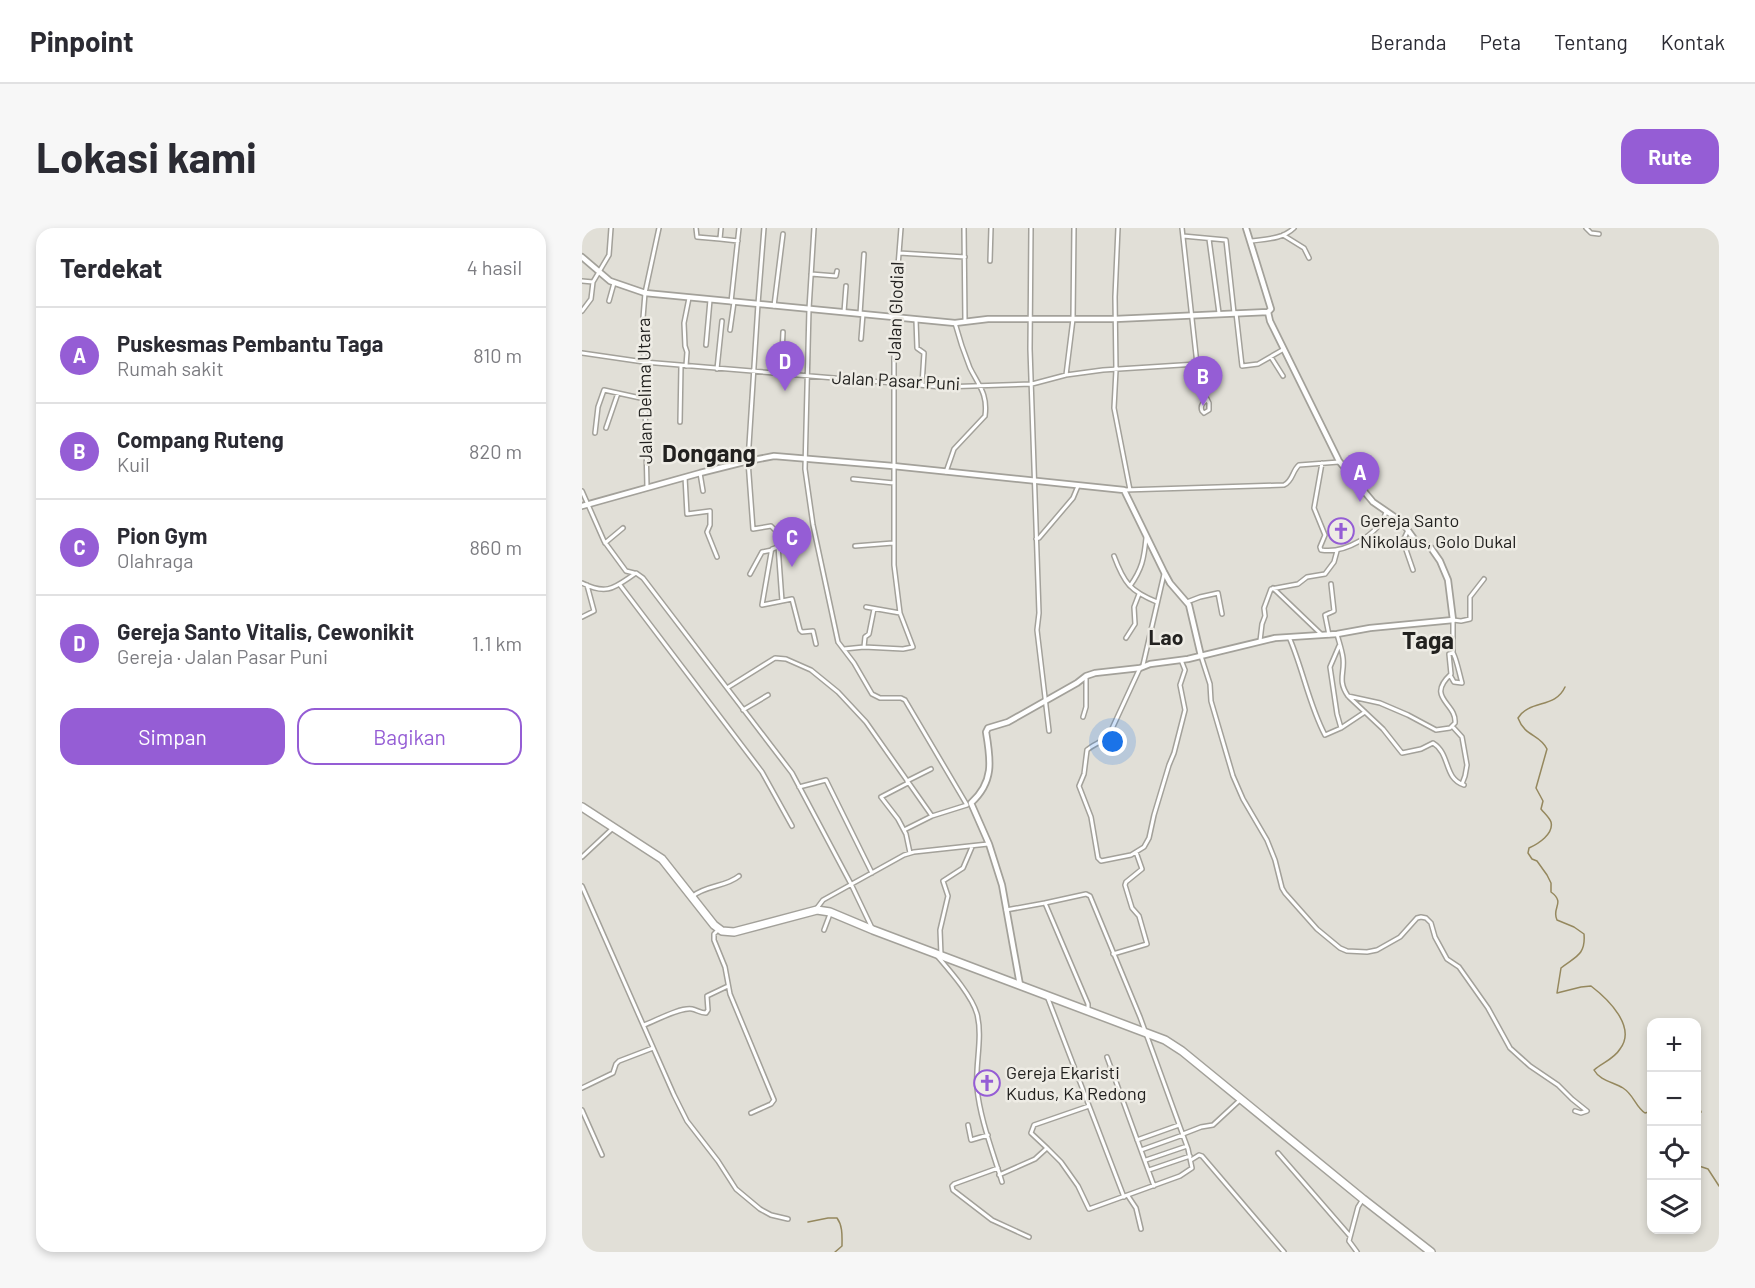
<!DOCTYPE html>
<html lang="id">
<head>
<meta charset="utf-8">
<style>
	:root { --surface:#fff; --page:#f7f7f7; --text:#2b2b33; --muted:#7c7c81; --line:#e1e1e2; --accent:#955dd5 }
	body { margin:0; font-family:Barlow,sans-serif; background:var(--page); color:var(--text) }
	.controls { position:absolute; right:18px; bottom:18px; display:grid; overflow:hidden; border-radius:12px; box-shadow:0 3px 9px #0003 }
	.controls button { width:54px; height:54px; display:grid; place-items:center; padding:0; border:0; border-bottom:2px solid var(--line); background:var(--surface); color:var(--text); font:30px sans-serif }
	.you { position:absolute; left:531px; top:514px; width:21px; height:21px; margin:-15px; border:4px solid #fff; border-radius:50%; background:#1a73e8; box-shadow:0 0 0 9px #1a73e833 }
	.badge { display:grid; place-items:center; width:39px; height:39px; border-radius:50%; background:var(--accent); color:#fff; font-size:20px; font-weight:700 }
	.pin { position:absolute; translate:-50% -50px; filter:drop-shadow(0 2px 3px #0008) }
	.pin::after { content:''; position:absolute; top:32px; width:21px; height:18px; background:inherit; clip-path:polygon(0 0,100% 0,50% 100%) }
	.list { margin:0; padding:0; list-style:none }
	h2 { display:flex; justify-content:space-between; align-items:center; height:78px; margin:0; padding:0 24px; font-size:26px }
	h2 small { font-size:20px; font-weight:400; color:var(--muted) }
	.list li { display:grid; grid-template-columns:39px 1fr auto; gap:18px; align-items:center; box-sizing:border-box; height:96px; padding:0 24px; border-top:2px solid var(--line) }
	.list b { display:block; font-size:22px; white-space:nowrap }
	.list p { margin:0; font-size:20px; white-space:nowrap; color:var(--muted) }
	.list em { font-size:20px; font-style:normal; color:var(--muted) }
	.actions { display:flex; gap:12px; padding:18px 24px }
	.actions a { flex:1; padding:14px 0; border:2px solid var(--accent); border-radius:18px; text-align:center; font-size:21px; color:var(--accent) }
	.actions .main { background:var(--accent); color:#fff }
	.icon { flex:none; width:33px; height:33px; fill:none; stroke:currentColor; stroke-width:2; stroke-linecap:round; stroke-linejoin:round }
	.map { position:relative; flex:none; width:1137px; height:1024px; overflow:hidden; border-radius:18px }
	header { display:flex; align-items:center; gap:36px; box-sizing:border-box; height:84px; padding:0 30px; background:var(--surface); border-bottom:2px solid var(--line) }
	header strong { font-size:28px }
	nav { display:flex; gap:33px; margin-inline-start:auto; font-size:21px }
	.intro { display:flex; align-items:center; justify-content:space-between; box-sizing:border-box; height:144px; padding:0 36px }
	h1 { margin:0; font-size:42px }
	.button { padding:15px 27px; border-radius:18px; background:var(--accent); color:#fff; font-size:21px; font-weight:700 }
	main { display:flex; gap:36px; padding:0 36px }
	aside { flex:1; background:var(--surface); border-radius:18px; box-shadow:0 3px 9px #0003 }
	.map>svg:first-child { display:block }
</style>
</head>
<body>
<header>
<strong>Pinpoint</strong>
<nav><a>Beranda</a><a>Peta</a><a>Tentang</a><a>Kontak</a></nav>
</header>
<div class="intro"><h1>Lokasi kami</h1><a class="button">Rute</a></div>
<main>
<aside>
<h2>Terdekat<small>4 hasil</small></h2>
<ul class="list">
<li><span class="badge">A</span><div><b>Puskesmas Pembantu Taga</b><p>Rumah sakit</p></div><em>810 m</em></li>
<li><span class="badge">B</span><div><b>Compang Ruteng</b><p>Kuil</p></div><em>820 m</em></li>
<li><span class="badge">C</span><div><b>Pion Gym</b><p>Olahraga</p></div><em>860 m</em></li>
<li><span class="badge">D</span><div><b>Gereja Santo Vitalis, Cewonikit</b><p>Gereja · Jalan Pasar Puni</p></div><em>1.1 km</em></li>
</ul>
<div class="actions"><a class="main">Simpan</a><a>Bagikan</a></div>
</aside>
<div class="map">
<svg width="1137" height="1024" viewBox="0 0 1137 1024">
	<rect width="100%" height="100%" fill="#e1dfd7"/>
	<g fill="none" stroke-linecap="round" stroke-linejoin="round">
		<path stroke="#95885e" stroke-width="1.5" d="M983,459C973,481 948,471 936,490C943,509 958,506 965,521L954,560L961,573L959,581C962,585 967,589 969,594C972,606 956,616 947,620L946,625L950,631L955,633L965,647L969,655V664C984,675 969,680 975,692L992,699L1002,706C1004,728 992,729 979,740L975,765L999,759L1009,758C1026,771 1055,799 1038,821C1032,831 1020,835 1012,842C1018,853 1032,854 1041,860C1052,867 1053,878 1063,885L1070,883
			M1114,878L1117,879L1119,884L1114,890
			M1114,937L1126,941L1137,958
			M226,994L246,990H255C261,998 260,1009 260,1018L253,1024"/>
		<g stroke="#a3a19a" stroke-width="6">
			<path id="street" d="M114,0L115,9L138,11
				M139,0L138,11L156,13
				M182,0L176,76L166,233L171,301L189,298L195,304L200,373L210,371L218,402L220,404L231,403L234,416
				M232,0L227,81L223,241L231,297L256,414L272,435L290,466L298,470H319L323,472L385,577
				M382,0L383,93
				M449,0L448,121L457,385L455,402L467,503
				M536,0L533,69L534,142L532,180L548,262
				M600,0L615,136L622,165L627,175V182L622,185
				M1004,0L1009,5L1017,6
				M701,7L722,20L727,30
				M601,8L644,12L652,85
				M627,11L637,85
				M669,13C684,11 701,11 712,0
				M317,25L383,29
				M408,33L409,0
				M229,46L254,48L255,43
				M0,53L11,54
				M27,73L32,55
				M149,74L157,0
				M192,78L201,6
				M0,83L9,71L11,54L27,27L29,0
				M262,84L264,58
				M654,85L660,138L676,136L702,121
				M278,86L282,26
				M334,92L335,120L342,125L340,157
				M148,102L152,74
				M279,111L281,86
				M124,117L128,72
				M0,125L62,134L360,159L450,156L484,147L521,142L615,136
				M689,129L701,148
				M104,138L105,124L103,118L102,95L107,70
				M135,141L140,93
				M199,146L201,104
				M484,147L491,91L492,0
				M622,185L620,183C618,178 620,175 625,172
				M98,194L99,138
				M24,200L36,165
				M13,205L16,179L22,162L63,171
				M740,235L732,280L743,307L738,319L739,322C762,326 797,307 804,284
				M364,244L372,221L403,188C406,166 397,158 388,140C382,125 377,110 373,95
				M118,245L121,263
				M103,249L105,286L128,283V297L125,304L135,329
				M271,251L312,255
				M65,259L61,90L63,65L77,0
				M542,262L702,257C711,253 710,243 717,237L757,234
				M0,263L22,313L44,343L52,345
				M826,302L821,313L831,342
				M454,311L457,310L491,270L496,258
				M23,315L41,300
				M273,318L311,315
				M196,319L190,321L189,325L180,377L200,373
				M532,328C542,355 548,363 575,374
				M168,346L180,324L190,322
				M0,355C26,368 33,359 54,345L61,350L210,545L269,656L290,700
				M38,357L180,544L210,598
				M548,358C560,341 562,331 564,310
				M691,360L739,406
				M605,374L618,369L636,365L640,386
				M284,379L318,385
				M0,389L12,383L5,357
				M755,406C757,414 760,422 761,430C763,445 755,452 766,468L798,475L826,487L854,502L868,500L873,495C875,475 843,470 869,446L867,426L871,425
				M747,407L743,387L752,383L749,356
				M707,409C721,441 727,477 743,507L759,500L783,484
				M544,410L553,396L552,379L557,366
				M678,413L680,396L683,388L682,380L689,361L716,356L725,349L743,346L752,334L755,323
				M757,418L748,439L755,486L759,500
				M282,419L283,409L287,406L292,381
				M262,421L282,419L321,421L331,419L318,385L312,337V89L319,0
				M619,428L628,456L629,473L651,548L661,571L685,612L693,632L700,660L703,665L735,701L758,720L765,723L785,724L795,722L818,709L835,690L839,689L844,690L849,695L853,709L865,731L877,739L906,780L928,820L948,838L976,857L990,871L1005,883L999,885L993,883
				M561,437L582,346
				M558,440L528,505C522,514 513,515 505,522L502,546L497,558L509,589L516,630L519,633L549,627L562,619L567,610L572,587L587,537L592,525L603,482L598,457L603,442L599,432
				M868,447L872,454L880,455C878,448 874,429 871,425V392L879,393L888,391V369L902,351
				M145,460L193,430L204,431L229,442L256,464L284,494L350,588L385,577
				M767,469L801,501L820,525L839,521L851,515C869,526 861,550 882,557
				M161,482L186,467
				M501,489L504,479V448
				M870,498L880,509L885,537L883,548L880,556
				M325,553L349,541
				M326,555L299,569L316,591L324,606L328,625
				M217,559L244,552L290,645
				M322,602L350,588
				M0,629L31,600
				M0,658L92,867L105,893L136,933L154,961L178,981L189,987L206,991
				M111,668C124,657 144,659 157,648
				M235,680L241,672L322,627L332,624L406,616
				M424,682L463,675L506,776V781
				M136,702L132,706V712L143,739L148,766L192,872L189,876L169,885
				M242,702L248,686
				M531,726L565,716L557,688L550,680L543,657L544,654L560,641L554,624
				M359,727L358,702L366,668L361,653L381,640L390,619
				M356,729C368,743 390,768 395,786C401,809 393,837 395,860C398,891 411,924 420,954
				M465,768L542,969
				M62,797C73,793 98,779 110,781C115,782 118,785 124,785L126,782L125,768L146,758
				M525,829L572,958
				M0,860L31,845L34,836L37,833L71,820
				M0,882L20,927
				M386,897L389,912L406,907
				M601,906L619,899L631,897L658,872
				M555,912L597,897
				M465,920L449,905L452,897L507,878
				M559,922L601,907
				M696,925L768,1008
				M564,932L605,918
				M609,932L617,927L620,928L702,1024
				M416,940L372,956L370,958L371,962L410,992L447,1009
				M567,942L608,928
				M417,947L453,931L465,920L479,934L496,958L507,981L598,948L610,940L606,921L558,789L508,668L504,666L463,675
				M546,968L554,980L559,1001
				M775,1024L767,1013L776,979L781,971"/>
		</g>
		<g stroke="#a3a19a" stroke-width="8">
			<path id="secondary" d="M0,29L28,53L63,65L373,95L406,91H533L686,84
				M0,278L118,245L166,233L192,228L311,238L542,262L582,344L588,355L607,377L619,428
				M438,757L420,657L407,616L389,575C412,554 409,533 404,504L406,500L426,494L495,455L504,448L513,445L558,440L568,436L606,431L693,410L755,406L788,400L871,392L866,352L858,333L849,320L833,312L820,294L791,274L757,233L688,93L686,84L689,81L664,0"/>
		</g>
		<g stroke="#a3a19a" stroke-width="10">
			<path id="highway" d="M0,579L80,631L132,697L140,703L152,704L235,682L248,684L291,702L583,812L600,823L781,971L849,1024"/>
		</g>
		<use href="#street" stroke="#fff" stroke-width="3"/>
		<use href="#secondary" stroke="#fff" stroke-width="4.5"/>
		<use href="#highway" stroke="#fff" stroke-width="7"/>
	</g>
	<defs>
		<g id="church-ring" transform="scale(1.35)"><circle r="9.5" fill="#eeece5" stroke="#955dd5" stroke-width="1.5"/><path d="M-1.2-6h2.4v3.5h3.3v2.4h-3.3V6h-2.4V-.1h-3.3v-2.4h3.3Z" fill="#955dd5"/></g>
	</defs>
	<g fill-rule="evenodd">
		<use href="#church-ring" x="759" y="303"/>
		<use href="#church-ring" x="405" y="855"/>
	</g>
	<g text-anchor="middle" stroke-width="5" stroke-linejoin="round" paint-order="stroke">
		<g font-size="18" fill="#22211f" stroke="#eeece5">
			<text transform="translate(314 83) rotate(-88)" y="6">Jalan Glodial</text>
			<text transform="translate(314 153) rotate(3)" y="6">Jalan Pasar Puni</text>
			<text transform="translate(63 163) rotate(-91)" y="6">Jalan Delima Utara</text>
		</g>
		<g font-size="18" fill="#22211f" stroke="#eeece5" text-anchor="start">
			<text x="778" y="299">Gereja Santo<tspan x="778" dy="21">Nikolaus, Golo Dukal</tspan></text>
			<text x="424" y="851">Gereja Ekaristi<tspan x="424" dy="21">Kudus, Ka Redong</tspan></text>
		</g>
		<g font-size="21" font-weight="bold" fill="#22211f" stroke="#eeece5">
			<text x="584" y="417">Lao</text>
		</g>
		<g font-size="24" font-weight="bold" fill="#22211f" stroke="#eeece5">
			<text x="127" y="234">Dongang</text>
			<text x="846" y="421">Taga</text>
		</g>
	</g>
</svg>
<div class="controls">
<button>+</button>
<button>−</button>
<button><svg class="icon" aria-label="locate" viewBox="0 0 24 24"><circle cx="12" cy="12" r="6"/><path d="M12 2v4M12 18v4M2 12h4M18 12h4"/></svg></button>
<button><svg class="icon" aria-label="layers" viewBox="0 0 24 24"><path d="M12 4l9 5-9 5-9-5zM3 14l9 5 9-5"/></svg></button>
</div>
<div class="you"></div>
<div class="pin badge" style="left:778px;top:274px">A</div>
<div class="pin badge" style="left:621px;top:178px">B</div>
<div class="pin badge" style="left:210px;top:339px">C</div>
<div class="pin badge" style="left:203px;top:163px">D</div>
</div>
</main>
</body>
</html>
